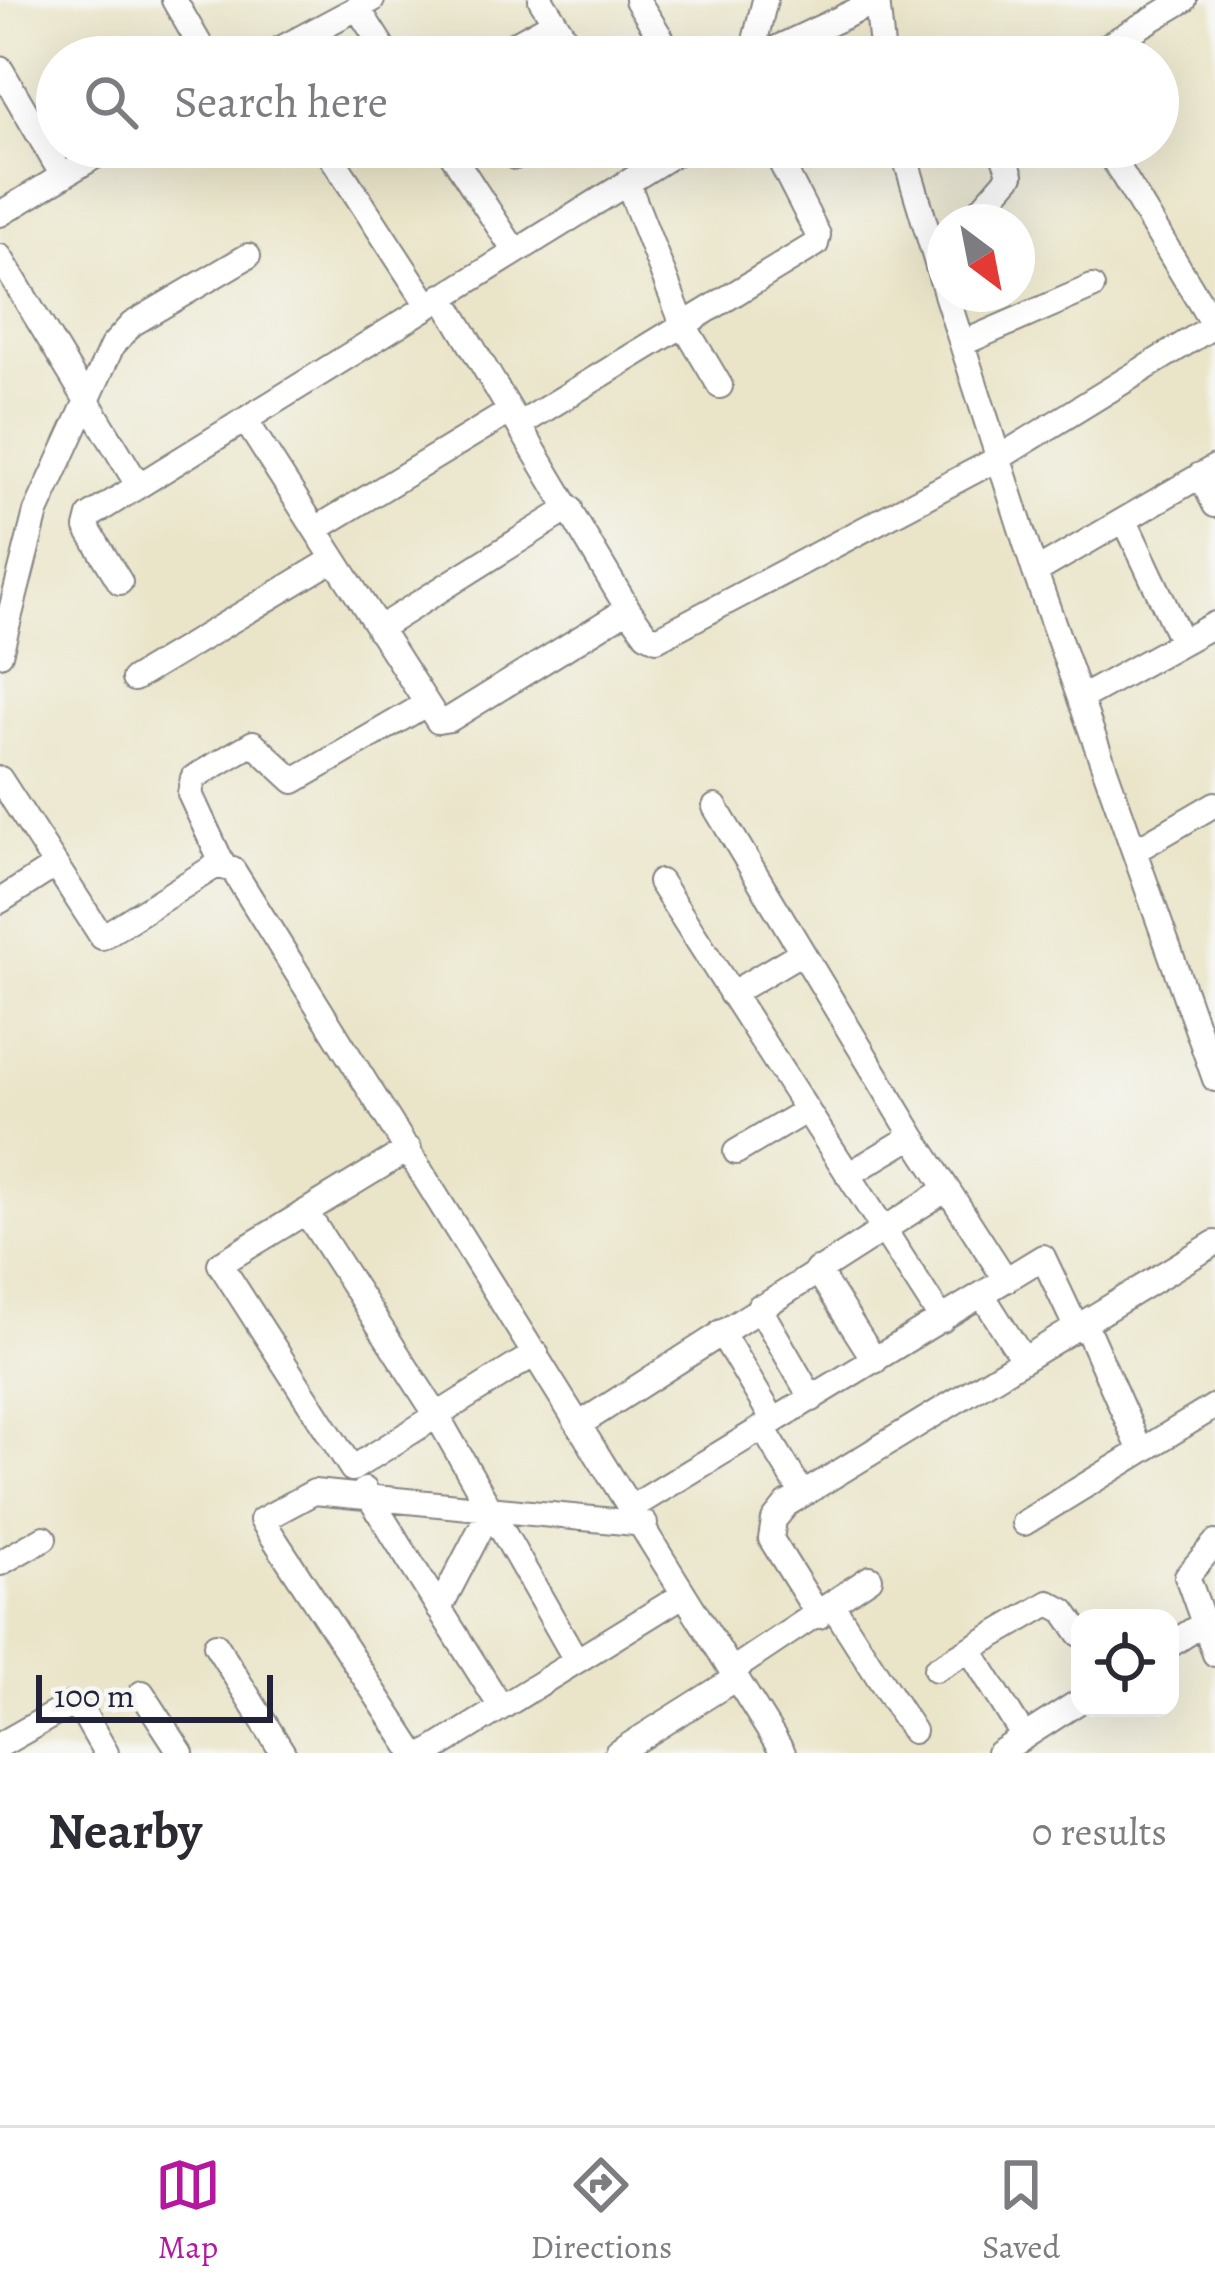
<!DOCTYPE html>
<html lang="en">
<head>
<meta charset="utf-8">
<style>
	:root { --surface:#fff; --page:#f7f7f7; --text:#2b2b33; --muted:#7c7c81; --line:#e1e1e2; --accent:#b5179e }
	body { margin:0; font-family:Alegreya,serif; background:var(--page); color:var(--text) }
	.controls { position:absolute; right:36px; bottom:36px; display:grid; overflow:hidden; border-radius:24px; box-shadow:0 12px 48px #0002 }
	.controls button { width:108px; height:108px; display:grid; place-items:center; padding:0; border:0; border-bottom:3px solid var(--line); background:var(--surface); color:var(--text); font:60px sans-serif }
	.compass { position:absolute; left:927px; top:204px; width:108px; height:108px; border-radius:50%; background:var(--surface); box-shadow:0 12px 48px #0002; rotate:148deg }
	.scale { position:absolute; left:36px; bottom:30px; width:237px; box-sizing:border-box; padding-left:12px; border:6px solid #22223b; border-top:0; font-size:33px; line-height:42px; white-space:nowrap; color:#22223b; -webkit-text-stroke:9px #f6f6f2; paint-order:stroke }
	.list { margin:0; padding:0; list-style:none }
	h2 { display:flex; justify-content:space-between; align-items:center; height:156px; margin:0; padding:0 48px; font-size:51px }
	h2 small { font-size:39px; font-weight:400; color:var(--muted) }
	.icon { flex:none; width:66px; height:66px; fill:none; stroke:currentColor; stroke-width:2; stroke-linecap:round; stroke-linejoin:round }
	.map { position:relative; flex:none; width:1215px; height:1753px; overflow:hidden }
	.search { position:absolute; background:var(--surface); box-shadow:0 12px 48px #0002; left:36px; right:36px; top:36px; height:132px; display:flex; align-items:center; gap:30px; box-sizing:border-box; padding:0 42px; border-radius:66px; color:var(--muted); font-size:45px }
	.sheet { height:372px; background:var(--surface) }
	nav { display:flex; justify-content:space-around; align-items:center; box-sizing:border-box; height:168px; border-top:3px solid var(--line); background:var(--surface); font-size:33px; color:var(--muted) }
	nav a { display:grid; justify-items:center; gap:6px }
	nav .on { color:var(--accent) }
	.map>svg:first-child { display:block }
</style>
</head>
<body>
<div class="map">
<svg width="1215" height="1753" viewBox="0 0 1215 1753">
	<rect width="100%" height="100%" fill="#f6f6f2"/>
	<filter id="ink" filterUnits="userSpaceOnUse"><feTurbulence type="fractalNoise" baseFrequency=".00833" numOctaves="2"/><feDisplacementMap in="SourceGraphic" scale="24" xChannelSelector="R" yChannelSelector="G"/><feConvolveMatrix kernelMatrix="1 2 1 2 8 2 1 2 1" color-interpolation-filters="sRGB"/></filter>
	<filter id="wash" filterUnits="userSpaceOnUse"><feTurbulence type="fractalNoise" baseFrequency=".004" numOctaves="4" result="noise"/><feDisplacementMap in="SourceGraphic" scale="48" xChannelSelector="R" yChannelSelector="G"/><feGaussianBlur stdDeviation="2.7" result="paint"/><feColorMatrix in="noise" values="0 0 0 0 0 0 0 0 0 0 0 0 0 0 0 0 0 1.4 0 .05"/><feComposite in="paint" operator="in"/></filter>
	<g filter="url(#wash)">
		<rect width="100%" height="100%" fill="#eae5c9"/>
	</g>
	<g filter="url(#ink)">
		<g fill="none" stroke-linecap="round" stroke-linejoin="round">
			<g stroke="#868482" stroke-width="28">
				<path id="minor" d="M174,0L207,57
					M541,0L577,57
					M637,0L673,57
					M877,0L883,57
					M357,7L389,57
					M265,57L372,0
					M491,57L555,22
					M751,57L765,0
					M758,57L877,1
					M1089,57L1184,0
					M0,68L63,176
					M325,147L428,305
					M447,147L514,250
					M634,147L648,169
					M902,147L945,290
					M1106,147L1214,326
					M515,157L529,147
					M627,182L682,322L720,386
					M0,214L110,147
					M970,222L1011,175L1000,147
					M0,257L138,485
					M946,294L1035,572L1215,1079
					M442,296L628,609L646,634L657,639L997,459L1215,325
					M963,343L1092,287
					M246,421L438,721L450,719L628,609
					M519,425L816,244L818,235L773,147
					M1200,475L1215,505
					M1125,521L1182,642
					M316,529L509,412
					M1035,572L1215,467
					M120,582L87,528L90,516L685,147
					M378,629L570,508
					M0,654L36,512L112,346L132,324L248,256
					M134,679L334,559
					M1083,697L1215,624
					M0,779L102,937L217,865L233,870L783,1753
					M715,807L913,1136L1006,1280
					M1136,850L1215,804
					M222,863L190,794L193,778L253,743L294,781L423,706
					M660,882L942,1320
					M0,901L53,867
					M731,994L802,952
					M409,1149L220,1264L352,1469L536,1353
					M736,1152L807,1110
					M848,1175L913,1136
					M306,1212L436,1414L576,1660
					M817,1270L875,1361
					M983,1296L1023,1359
					M759,1307L812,1399
					M1084,1322L1141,1451
					M721,1332L774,1421
					M580,1424L947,1189
					M763,1428L802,1493
					M365,1490L501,1707
					M634,1506L1043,1257L1076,1327
					M1024,1523L1215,1406
					M1215,1543L1187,1576L1215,1654
					M0,1563L44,1538
					M833,1606L913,1731
					M439,1609L491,1509
					M819,1616L771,1539L774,1520L787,1504L1215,1243
					M216,1645L283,1753
					M1170,1645L1204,1623
					M970,1650L1024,1737
					M936,1669L1049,1603L1064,1611L1080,1634
					M731,1671L870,1578
					M142,1693L181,1753
					M0,1745L70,1705L85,1716L106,1753
					M414,1753L262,1520L314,1492L645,1524
					M428,1753L683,1595
					M617,1753L736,1678
					M999,1753L1080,1701"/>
			</g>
			<use href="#minor" stroke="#fff" stroke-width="24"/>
		</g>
	</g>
</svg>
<div class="controls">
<button><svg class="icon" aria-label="locate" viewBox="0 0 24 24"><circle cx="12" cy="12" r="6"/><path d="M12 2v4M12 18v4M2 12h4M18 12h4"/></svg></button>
</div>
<svg class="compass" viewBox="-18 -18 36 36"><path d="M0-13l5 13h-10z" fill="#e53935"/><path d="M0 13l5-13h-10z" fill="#7c7c81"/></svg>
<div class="scale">100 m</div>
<div class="search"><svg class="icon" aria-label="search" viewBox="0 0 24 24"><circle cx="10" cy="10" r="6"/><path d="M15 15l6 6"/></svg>Search here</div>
</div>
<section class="sheet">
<h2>Nearby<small>0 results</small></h2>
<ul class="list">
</ul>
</section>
<nav>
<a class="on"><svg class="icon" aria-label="map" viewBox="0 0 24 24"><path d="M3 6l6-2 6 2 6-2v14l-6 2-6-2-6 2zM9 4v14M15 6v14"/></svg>Map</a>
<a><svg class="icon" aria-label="directions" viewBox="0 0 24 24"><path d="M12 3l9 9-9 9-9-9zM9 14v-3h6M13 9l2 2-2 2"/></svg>Directions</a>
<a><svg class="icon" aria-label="saved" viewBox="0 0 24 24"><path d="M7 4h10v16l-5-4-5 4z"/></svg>Saved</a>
</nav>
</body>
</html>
